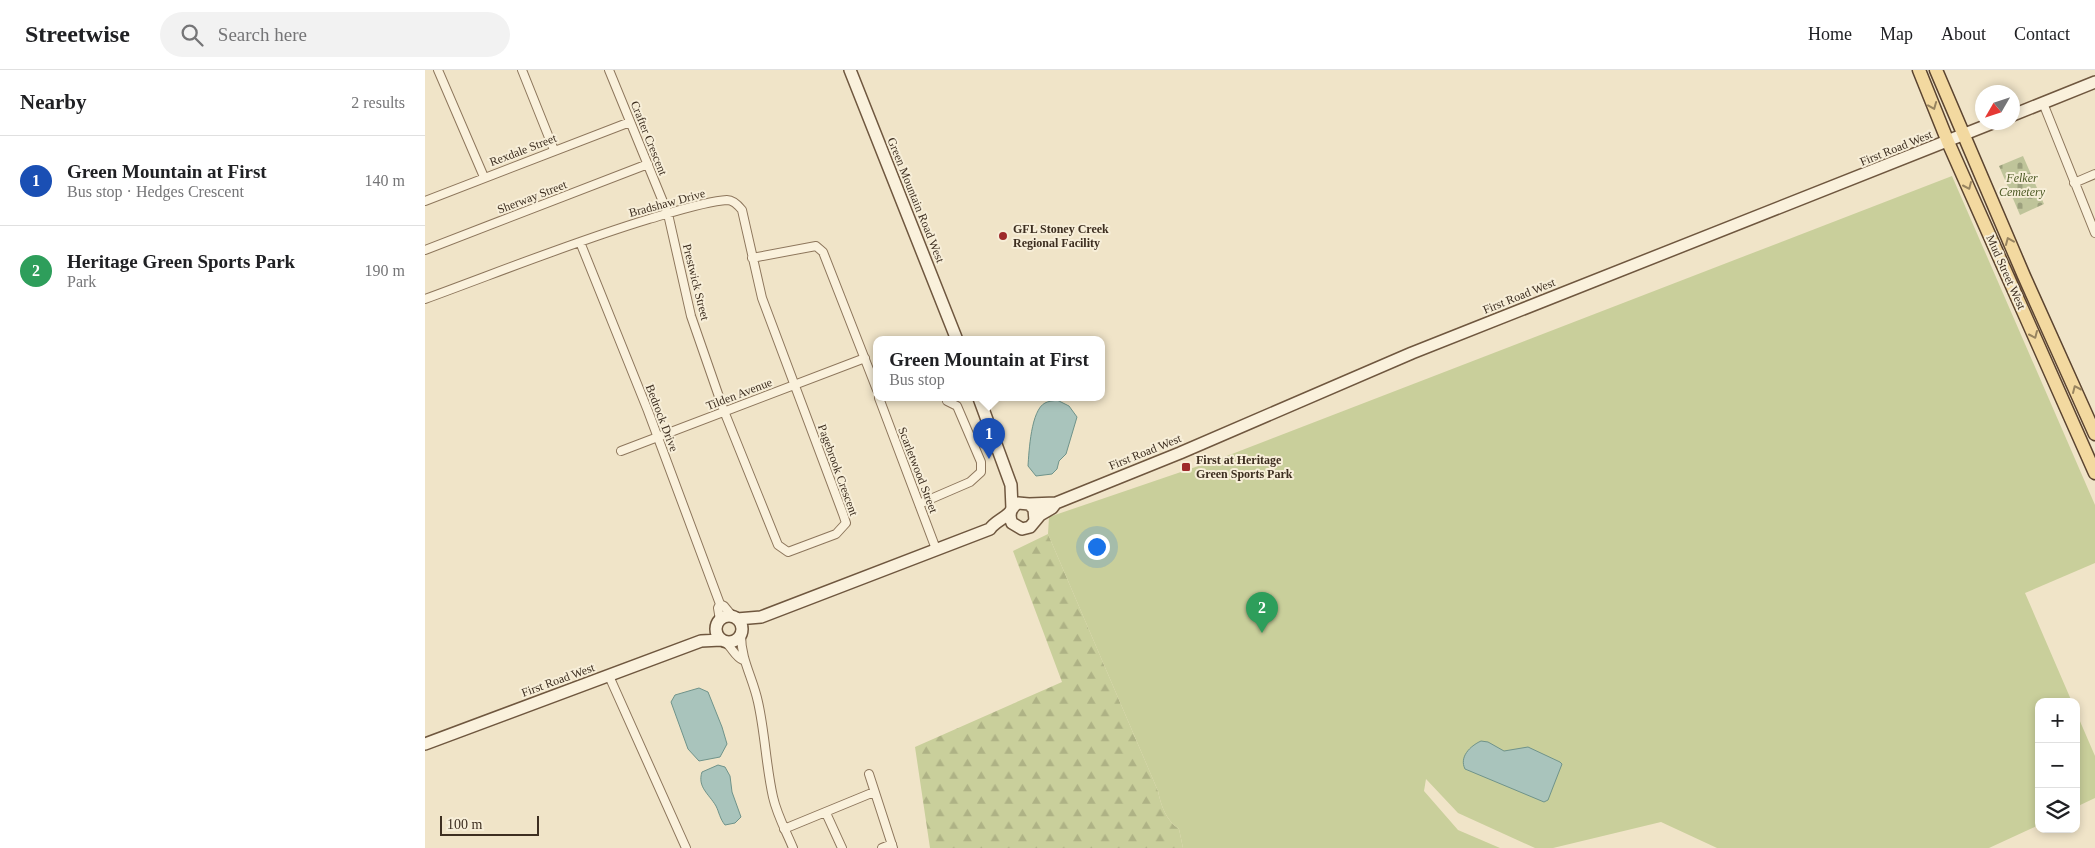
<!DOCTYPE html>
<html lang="en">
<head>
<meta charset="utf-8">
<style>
	:root { --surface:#fff; --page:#f2f2f2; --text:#202124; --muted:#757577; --line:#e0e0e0; --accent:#9e2a2b }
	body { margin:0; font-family:"Times New Roman",serif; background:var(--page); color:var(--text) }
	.controls { position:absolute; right:15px; bottom:15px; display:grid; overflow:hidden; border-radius:10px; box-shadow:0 2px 8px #0003 }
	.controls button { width:45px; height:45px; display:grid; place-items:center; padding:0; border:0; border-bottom:1px solid var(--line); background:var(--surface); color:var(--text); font:25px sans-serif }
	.compass { position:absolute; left:1550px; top:15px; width:45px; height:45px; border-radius:50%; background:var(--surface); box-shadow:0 2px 8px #0003; rotate:231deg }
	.scale { position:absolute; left:15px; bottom:12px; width:99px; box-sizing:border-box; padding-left:5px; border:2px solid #3d2e20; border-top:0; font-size:14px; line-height:18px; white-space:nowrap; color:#3d2e20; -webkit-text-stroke:4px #f7eed8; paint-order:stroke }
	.you { position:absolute; left:671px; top:476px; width:18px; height:18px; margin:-12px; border:4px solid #fff; border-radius:50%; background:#1a73e8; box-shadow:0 0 0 8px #1a73e833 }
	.badge { display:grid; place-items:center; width:32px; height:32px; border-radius:50%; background:var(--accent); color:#fff; font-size:16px; font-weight:700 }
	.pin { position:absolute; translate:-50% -41px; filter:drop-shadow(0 1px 2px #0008) }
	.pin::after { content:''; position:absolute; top:26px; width:18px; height:15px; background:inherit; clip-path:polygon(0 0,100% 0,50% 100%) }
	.popup { position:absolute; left:448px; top:266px; width:232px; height:65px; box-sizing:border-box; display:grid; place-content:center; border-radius:10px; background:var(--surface); filter:drop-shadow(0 1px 4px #0005); font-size:16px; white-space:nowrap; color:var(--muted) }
	.popup b { font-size:19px; color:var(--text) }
	.popup::after { content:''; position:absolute; left:50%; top:100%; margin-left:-10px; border:10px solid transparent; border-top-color:var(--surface) }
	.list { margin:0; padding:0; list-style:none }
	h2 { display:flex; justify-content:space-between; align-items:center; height:65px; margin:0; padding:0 20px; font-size:21px }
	h2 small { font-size:16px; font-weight:400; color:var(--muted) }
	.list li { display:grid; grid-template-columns:32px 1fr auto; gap:15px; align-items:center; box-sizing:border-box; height:90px; padding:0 20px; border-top:1px solid var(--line) }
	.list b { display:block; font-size:19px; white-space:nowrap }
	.list p { margin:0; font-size:16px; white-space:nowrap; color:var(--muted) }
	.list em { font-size:16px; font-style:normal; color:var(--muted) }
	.icon { flex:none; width:28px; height:28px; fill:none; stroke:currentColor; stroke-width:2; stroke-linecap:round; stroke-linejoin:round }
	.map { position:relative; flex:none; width:1670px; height:778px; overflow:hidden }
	header { display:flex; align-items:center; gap:30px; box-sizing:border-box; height:70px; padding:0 25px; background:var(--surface); border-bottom:1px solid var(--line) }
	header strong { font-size:24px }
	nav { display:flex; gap:28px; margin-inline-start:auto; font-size:18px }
	.search { width:350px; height:45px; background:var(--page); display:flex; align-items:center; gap:12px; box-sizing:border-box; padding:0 18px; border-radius:28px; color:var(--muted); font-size:19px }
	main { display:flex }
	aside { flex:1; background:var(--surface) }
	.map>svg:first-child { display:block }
</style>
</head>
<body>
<header>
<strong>Streetwise</strong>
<div class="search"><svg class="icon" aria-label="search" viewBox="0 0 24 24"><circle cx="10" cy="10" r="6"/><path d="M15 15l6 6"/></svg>Search here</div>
<nav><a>Home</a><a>Map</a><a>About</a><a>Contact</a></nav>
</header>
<main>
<aside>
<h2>Nearby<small>2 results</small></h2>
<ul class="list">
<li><span class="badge" style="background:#1a4fb4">1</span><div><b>Green Mountain at First</b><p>Bus stop · Hedges Crescent</p></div><em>140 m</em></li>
<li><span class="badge" style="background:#2e9e5b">2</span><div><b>Heritage Green Sports Park</b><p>Park</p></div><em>190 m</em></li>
</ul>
</aside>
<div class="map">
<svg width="1670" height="778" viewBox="0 0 1670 778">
	<defs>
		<pattern id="forest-firs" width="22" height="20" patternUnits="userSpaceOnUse" patternTransform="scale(1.25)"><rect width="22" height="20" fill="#c9cf9b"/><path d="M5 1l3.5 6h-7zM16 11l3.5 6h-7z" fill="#aeb285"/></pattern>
		<pattern id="cemetery-stones" width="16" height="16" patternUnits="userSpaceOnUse" patternTransform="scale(1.25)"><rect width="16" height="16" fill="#bfc49a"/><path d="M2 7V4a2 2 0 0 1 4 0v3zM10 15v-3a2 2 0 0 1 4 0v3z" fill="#9ca07d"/></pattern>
	</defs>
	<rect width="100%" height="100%" fill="#f0e4c8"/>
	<path fill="url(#forest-firs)" d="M623,464L733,721C736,736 741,750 754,759L758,778H505L490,677L637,612L588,481Z"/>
	<path fill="url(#cemetery-stones)" d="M1598,86L1619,134L1595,145L1574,96Z"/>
	<path fill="#c9cf9b" d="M1527,106L1670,435V493L1600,523L1647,632H1614V755L1564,778H1292L1236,752L1128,778H1110L1033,743L1001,709L999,721L1033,760L1075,778H758L754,759C741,750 736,736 733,721L623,464L624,447L794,389Z
		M1651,642L1670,686V728L1651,737Z"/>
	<path fill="#a9c4bc" stroke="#6f938a" d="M632,330L644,336L652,347L641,384L634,391L632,399L627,404L611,406L603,396C604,381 606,340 620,333C623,331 629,331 632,330Z
		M274,618L283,622L297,657L302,674L295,687L274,691L263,679L246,632L250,625Z
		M1056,671L1063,672L1079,681L1103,677L1135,692L1137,694L1123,730L1119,732L1040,699C1034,687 1045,676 1056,671Z
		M293,695L300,697L305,706L307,722L316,747L310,753L300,755C295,749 294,742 291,736C284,724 272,717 277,702Z"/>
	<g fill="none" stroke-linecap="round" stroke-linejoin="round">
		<g stroke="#8d765c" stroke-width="10">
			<path id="street" d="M13,0L59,107
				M97,0L129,80
				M1618,33L1670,163
				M1649,113L1670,104
				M0,131L205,52
				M155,172L223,341L295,534L299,536L308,547
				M0,180L223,94
				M327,188L391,176L398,182L452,320
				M0,229C74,202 148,172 224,149C245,143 281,131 302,130C308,130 313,135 317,140L337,228L418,444L421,453L411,464L363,482L353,475L299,341L266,246L243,144L184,0
				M454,328L511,479
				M196,381L440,288
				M494,434L545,412L556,402V392L532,336L522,331
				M295,534L293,538L295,550
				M316,565C316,590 328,608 333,632C340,663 341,696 348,727C352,745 361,761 368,778
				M300,572C307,577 310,587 318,590
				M184,606L261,778
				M444,704L468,778
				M401,743L417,778
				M359,759L449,722
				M457,778L467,774"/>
		</g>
		<g stroke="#6f573f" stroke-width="14">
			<path id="secondary" d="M425,0L532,270
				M1588,45L1670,12
				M554,328L586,415L587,439
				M604,434L631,433L755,383L987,283L1570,52
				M610,451L609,439L604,434L593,433C585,438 583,445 587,453L597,459L605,457L615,445L627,438L630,434
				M291 559a13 13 0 1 1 26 0a13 13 0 1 1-26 0Z
				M312,549L336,547L565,459C569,452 579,449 585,442
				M0,674L276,571L296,570"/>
		</g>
		<g stroke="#5b4430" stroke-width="15">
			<path id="primary" d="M1494,0L1523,72L1670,403
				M1511,0L1599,206L1670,364"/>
		</g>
		<use href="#street" stroke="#faf1dc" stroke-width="8"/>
		<use href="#secondary" stroke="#faf1dc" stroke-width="11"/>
		<use href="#primary" stroke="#f3d9a0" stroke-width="12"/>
	</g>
	<defs><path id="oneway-chevron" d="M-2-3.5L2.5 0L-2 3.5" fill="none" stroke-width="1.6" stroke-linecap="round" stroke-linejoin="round" transform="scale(1.25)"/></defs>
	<g stroke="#988460">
		<use href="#oneway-chevron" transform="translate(1508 36) rotate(68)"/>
		<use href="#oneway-chevron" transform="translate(1543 116) rotate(66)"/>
		<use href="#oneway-chevron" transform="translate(1584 171) rotate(-113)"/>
		<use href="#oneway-chevron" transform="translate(1609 265) rotate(66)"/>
		<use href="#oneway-chevron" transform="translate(1651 319) rotate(-114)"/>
	</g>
	<g fill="#9e2a2b" stroke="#f7eed8" stroke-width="2">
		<circle cx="578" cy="166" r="5"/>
		<rect x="756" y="392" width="10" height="10" rx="2.5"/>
	</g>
	<g text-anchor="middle" stroke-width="4" stroke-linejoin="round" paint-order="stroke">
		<g font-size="12" fill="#3d2e20" stroke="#f7eed8">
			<text transform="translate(224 68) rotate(68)" y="4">Crafter Crescent</text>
			<text transform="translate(1471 78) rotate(-22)" y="4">First Road West</text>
			<text transform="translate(98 80) rotate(-21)" y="4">Rexdale Street</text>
			<text transform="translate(107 127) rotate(-21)" y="4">Sherway Street</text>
			<text transform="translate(491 130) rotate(68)" y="4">Green Mountain Road West</text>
			<text transform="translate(242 133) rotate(-15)" y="4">Bradshaw Drive</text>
			<text transform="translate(1581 202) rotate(66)" y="4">Mud Street West</text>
			<text transform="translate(271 212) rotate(76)" y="4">Prestwick Street</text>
			<text transform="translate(1094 226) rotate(-22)" y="4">First Road West</text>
			<text transform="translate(314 324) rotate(-21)" y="4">Tilden Avenue</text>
			<text transform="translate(237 348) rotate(69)" y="4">Bedrock Drive</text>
			<text transform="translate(720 382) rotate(-22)" y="4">First Road West</text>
			<text transform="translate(413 400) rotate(70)" y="4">Pagebrook Crescent</text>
			<text transform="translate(493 400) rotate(69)" y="4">Scarletwood Street</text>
			<text transform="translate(133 610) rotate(-20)" y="4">First Road West</text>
		</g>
		<g font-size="12" font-style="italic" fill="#4d5a26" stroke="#f7eed8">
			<text x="1597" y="112">Felker<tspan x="1597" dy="14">Cemetery</tspan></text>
		</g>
		<g font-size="12" font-weight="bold" fill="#3d2e20" stroke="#f7eed8" text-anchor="start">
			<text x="588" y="163">GFL Stoney Creek<tspan x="588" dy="14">Regional Facility</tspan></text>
			<text x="771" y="394">First at Heritage<tspan x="771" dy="14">Green Sports Park</tspan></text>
		</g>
	</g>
</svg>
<div class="controls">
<button>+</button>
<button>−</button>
<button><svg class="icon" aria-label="layers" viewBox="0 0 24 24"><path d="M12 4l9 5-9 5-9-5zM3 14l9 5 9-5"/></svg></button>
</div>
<svg class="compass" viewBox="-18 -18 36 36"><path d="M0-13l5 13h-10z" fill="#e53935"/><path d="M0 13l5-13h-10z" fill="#757577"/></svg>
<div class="scale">100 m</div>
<div class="you"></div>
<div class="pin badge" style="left:564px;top:389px;background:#1a4fb4">1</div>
<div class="popup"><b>Green Mountain at First</b>Bus stop</div>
<div class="pin badge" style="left:837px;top:563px;background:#2e9e5b">2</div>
</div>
</main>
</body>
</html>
